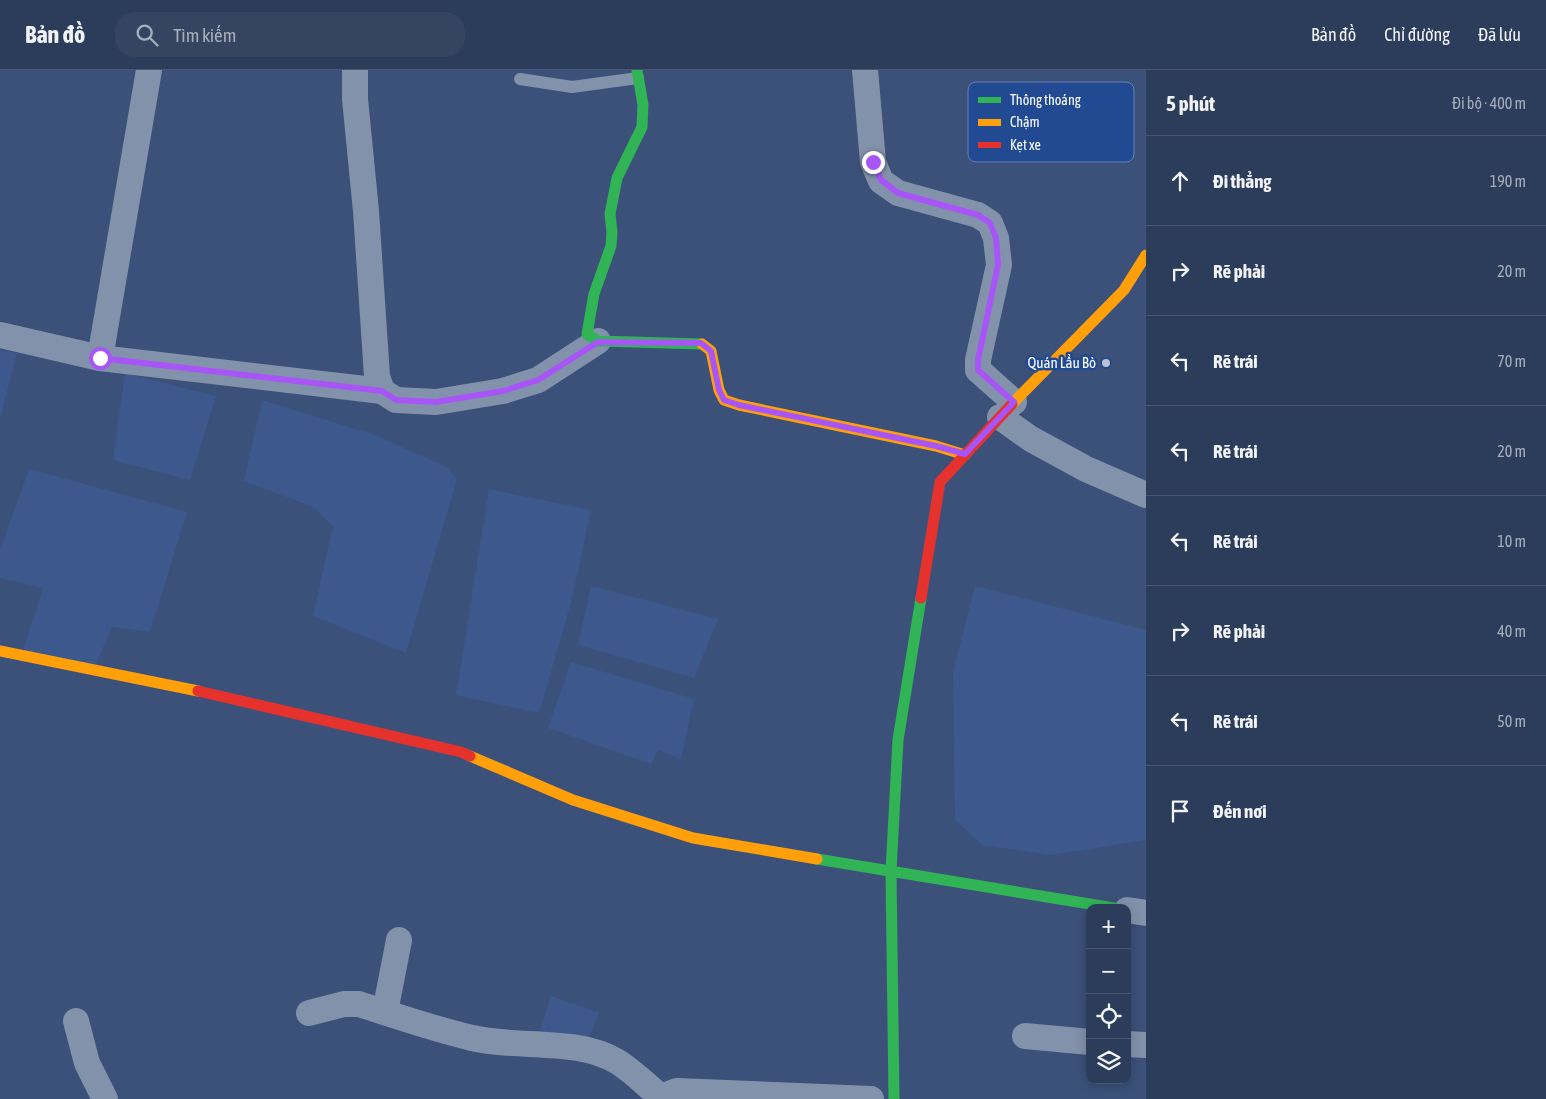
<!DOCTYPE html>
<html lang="vi">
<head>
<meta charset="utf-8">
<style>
	:root { --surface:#2c3d5b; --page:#344461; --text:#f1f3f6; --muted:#a6aebb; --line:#485671 }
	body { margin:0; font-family:"Asap Condensed",sans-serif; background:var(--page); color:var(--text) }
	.controls { position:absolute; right:15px; bottom:15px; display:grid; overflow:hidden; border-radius:10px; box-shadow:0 2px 12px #0003 }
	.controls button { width:45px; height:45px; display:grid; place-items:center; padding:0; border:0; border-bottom:1px solid var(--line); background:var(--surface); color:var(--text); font:25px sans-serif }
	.stop { position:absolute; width:15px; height:15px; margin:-11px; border:4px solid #a855f7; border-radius:50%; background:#fff }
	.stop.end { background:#a855f7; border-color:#fff; box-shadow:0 1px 5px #0008 }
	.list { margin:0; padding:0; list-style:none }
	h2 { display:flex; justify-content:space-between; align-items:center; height:65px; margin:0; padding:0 20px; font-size:21px }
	h2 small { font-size:16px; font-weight:400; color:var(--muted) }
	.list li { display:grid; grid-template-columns:32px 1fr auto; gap:15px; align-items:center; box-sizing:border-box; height:90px; padding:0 20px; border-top:1px solid var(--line) }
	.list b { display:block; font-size:19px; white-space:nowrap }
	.list em { font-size:16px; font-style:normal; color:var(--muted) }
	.icon { flex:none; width:28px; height:28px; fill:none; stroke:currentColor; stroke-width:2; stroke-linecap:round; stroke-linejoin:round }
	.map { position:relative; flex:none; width:1146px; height:1029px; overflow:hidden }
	header { display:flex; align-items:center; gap:30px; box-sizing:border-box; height:70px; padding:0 25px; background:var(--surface); border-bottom:1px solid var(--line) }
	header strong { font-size:24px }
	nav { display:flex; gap:28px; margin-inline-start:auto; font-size:18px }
	.search { width:350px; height:45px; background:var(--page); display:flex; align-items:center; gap:12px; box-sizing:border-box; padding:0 18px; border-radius:20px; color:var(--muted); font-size:19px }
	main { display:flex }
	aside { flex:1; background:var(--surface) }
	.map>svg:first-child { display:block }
</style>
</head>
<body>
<header>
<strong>Bản đồ</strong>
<div class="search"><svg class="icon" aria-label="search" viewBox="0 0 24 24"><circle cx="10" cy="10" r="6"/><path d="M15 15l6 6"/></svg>Tìm kiếm</div>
<nav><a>Bản đồ</a><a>Chỉ đường</a><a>Đã lưu</a></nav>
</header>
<main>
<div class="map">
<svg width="1146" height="1029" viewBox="0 0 1146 1029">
	<rect width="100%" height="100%" fill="#3b5179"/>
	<path fill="#3c588c" d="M0,280L17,283L0,349Z
		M125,303L216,326L190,410L113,390Z
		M262,330L375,365L449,398L457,409L406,583L313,546L333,456L313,437L244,411Z
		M29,399L187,442L150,562L112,557L93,601L21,587L43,518L0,508V480Z
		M489,419L591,440L572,529L539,643L456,625Z
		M591,516L718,549L694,608L578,575Z
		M975,516L1146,560V770L1051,785L982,775L955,750L953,602Z
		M571,592L694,629L681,689L658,680L651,694L548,658Z
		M551,926L600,943L585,975L540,960Z"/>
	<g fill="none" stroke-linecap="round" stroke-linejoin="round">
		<path stroke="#8392ab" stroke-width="12" d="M520,9L572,17L638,8"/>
		<path stroke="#8392ab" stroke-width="26" d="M355,0V29L366,141L377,306L382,321L396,330L436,332L503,321L538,310L598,271
			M865,0L873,92L881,111L898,123L978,145L990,153L996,168L999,195L978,290V300L1014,332
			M0,265L100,288L382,321
			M100,288L149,0
			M1000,347L1031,369L1086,399L1146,425
			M1127,840L1146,843
			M385,942L399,870
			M309,943L344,934H359C396,946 434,959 472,968C517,979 577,967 618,992C634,1002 648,1017 662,1028
			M76,951L87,993L105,1029
			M1025,966L1090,972
			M1127,974L1146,975
			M662,1029L669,1024L677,1021L871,1029"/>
		<path stroke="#30b455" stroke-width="11" d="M637,0L643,35L642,57L617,108L610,144L612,162L611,176L594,224L587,264L598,271L702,274
			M817,789L1114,838
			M894,1029L891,801L898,670L921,528"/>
		<path stroke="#ff9f0a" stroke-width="11" d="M702,274L711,281L719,320L724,330L739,335L936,376L965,385
			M1012,334L1124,220L1146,185
			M0,581L198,621
			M470,686L573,730L693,768L817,789"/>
		<path stroke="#e5322d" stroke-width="11" d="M921,528L940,412L1012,334
			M198,621L461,682L470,686"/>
	</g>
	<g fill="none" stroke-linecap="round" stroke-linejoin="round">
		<path stroke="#a855f7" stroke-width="6" d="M100,288L382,321L396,330L436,332L503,321L538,310L598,272L701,273L711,281L719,320L724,330L739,335L936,376L965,384L1014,332L978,300V290L998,195L996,168L990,153L978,145L898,123L881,110L873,92"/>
	</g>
	<circle fill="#bac2d0" stroke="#224a92" stroke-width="2" cx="1106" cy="293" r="5"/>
	<g text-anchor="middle" stroke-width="5" stroke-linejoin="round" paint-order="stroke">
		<g font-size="15" fill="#fff" stroke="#224a92" text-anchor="end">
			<text x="1096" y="298">Quán Lẩu Bò</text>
		</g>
	</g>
	<rect x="968" y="12" width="166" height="80" rx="8" fill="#224a92" stroke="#6480b3" stroke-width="1"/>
	<rect x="978" y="27" width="23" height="6" fill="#30b455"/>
	<rect x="978" y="49" width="23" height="7" fill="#ff9f0a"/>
	<rect x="978" y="72" width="23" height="6" fill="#e5322d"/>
	<g font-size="14" fill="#fff">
		<text x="1010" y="35">Thông thoáng</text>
		<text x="1010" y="57">Chậm</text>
		<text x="1010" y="80">Kẹt xe</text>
	</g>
</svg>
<div class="controls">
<button>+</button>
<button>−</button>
<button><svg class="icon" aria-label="locate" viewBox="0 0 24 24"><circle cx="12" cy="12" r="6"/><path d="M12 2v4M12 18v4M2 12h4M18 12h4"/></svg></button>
<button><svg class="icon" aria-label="layers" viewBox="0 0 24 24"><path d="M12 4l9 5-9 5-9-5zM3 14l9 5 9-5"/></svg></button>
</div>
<div class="stop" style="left:100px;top:288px"></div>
<div class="stop end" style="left:873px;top:92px"></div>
</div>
<aside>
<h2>5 phút<small>Đi bộ · 400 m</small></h2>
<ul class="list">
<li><svg class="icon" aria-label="ahead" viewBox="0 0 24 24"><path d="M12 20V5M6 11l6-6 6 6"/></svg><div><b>Đi thẳng</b></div><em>190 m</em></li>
<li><svg class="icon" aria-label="right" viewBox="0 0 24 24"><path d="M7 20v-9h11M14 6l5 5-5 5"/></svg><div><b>Rẽ phải</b></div><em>20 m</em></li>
<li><svg class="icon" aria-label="left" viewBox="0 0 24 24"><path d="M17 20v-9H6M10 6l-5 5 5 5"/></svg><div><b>Rẽ trái</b></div><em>70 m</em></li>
<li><svg class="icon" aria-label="left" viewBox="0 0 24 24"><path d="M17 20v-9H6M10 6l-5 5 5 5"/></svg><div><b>Rẽ trái</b></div><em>20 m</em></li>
<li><svg class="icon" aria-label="left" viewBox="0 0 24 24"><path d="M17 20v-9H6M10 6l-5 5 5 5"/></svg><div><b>Rẽ trái</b></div><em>10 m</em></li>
<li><svg class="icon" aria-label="right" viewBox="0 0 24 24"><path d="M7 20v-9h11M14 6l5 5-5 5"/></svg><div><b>Rẽ phải</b></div><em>40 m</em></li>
<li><svg class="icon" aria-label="left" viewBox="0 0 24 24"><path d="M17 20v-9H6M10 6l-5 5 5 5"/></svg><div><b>Rẽ trái</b></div><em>50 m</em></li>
<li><svg class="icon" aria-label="arrive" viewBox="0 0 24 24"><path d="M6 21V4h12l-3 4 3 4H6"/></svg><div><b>Đến nơi</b></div></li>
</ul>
</aside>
</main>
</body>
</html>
